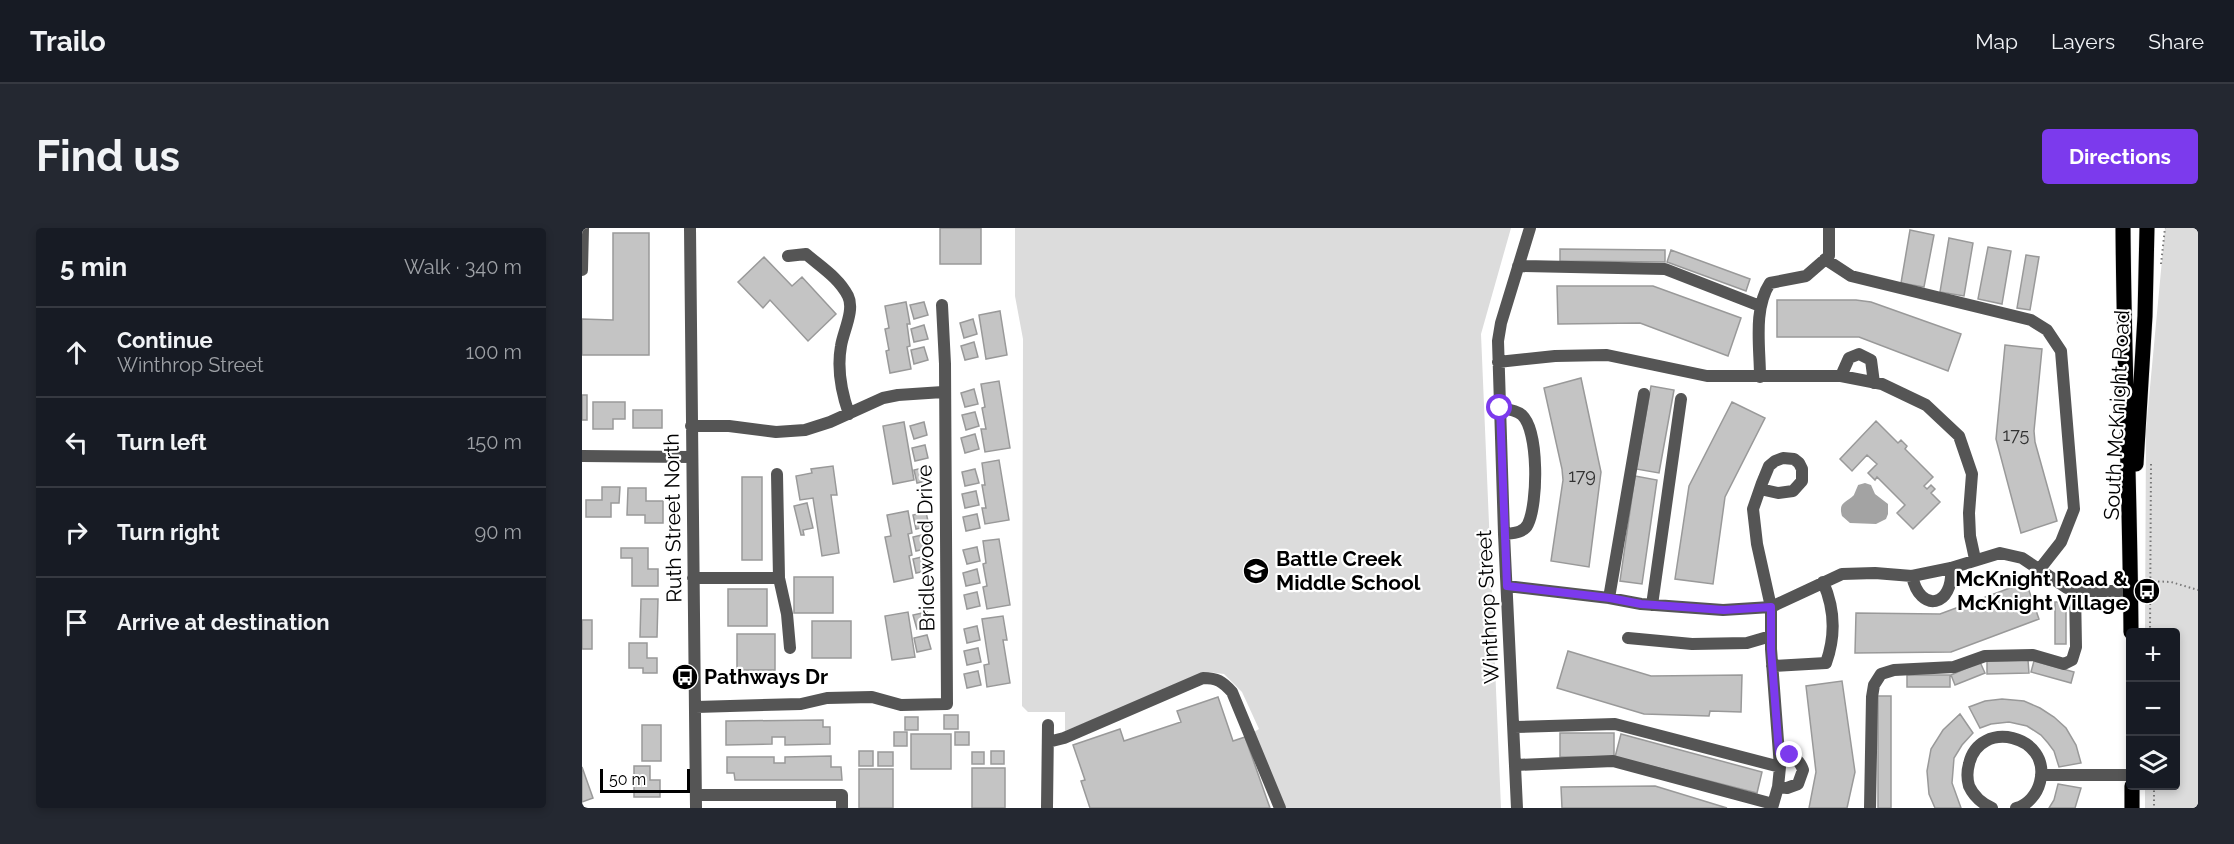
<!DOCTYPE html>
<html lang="en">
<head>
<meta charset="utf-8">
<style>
	:root { --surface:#171b24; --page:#242831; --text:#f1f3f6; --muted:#9ea1a6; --line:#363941; --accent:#7c3aed }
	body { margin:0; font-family:Raleway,sans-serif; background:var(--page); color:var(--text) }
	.controls { position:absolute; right:18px; bottom:18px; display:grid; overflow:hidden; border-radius:6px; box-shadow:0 3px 9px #0003 }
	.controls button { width:54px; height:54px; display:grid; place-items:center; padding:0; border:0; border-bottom:2px solid var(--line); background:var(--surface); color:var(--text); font:30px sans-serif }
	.scale { position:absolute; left:18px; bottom:15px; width:90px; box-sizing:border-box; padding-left:6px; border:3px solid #000; border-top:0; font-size:16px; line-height:21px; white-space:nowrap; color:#000; -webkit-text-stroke:4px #fff; paint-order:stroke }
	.stop { position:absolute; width:18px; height:18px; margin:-14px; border:4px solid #7c3aed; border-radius:50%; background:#fff }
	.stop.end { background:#7c3aed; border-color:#fff; box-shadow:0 2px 6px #0008 }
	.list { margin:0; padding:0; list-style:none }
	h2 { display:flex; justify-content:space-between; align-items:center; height:78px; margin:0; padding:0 24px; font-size:26px }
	h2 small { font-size:20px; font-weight:400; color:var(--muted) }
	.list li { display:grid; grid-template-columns:39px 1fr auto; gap:18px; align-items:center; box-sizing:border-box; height:90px; padding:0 24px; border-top:2px solid var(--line) }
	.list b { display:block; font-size:22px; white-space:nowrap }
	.list p { margin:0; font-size:20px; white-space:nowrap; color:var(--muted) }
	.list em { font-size:20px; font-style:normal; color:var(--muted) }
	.icon { flex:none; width:33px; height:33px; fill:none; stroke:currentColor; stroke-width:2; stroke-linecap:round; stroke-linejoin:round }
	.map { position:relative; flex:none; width:1616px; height:580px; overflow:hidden; border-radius:6px }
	header { display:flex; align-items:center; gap:36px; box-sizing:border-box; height:84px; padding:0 30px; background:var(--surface); border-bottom:2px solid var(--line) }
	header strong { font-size:28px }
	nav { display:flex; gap:33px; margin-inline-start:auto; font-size:21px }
	.intro { display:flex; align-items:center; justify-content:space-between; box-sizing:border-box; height:144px; padding:0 36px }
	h1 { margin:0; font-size:42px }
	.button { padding:15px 27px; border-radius:6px; background:var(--accent); color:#fff; font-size:21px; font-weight:700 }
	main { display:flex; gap:36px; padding:0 36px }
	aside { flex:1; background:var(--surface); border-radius:6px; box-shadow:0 3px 9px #0003 }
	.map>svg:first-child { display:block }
</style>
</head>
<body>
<header>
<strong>Trailo</strong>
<nav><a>Map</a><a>Layers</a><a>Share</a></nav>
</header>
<div class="intro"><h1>Find us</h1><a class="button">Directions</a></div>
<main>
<aside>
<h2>5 min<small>Walk · 340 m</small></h2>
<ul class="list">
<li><svg class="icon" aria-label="ahead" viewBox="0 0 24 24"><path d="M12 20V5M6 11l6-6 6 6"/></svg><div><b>Continue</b><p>Winthrop Street</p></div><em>100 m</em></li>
<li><svg class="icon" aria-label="left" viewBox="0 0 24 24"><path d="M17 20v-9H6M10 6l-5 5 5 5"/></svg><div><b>Turn left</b></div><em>150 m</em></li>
<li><svg class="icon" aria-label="right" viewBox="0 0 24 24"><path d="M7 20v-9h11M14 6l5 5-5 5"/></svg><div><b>Turn right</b></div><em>90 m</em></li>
<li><svg class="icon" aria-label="arrive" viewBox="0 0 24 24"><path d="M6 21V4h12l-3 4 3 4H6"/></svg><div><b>Arrive at destination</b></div></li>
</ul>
</aside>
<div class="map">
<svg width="1616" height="580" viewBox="0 0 1616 580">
	<rect width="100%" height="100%" fill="#fff"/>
	<path fill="#dcdcdc" d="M433,0H929L899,106L919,580H704L672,504L677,501L660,464L642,446L627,444L483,503V484H446L440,478L441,111L433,68Z
		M1583,0H1616V580H1563V558H1594V404H1563L1564,202Z"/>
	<path fill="#a3a3a3" d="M1283,255L1289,257L1293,266L1306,276V286L1304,291L1294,296L1268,295L1260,288C1256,274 1264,275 1272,267C1272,266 1276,258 1276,257Z"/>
	<path fill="#c4c4c4" stroke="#999" stroke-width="1.5" d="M358,0H399V36H358Z
		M1328,2L1352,7L1342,59L1319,55Z
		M31,5H67V127H0V91L31,92Z
		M1367,10L1391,15L1382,68L1358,64Z
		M1406,19L1429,23L1420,76L1396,71Z
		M978,21L1083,22V34L978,33Z
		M1089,22L1168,51L1164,63L1085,34Z
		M1444,27L1457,29L1448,82L1435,80Z
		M182,29L210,58L220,49L254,86L226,113L188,72L181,80L156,54Z
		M975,58H1071L1159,90L1146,128L1058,95L976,96Z
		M1195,72H1274L1289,74L1379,106L1366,143L1277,109H1195Z
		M324,74L328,96H325L328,118L325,119L329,141L308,145L304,123L307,122L303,101L307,100L303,78Z
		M342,74L346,87L332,91L328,77Z
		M418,83L425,127L404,131L397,87Z
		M391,91L395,106L382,110L378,95Z
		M342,97L346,111L332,114L329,101Z
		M392,114L396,129L383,132L379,118Z
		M1423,117L1460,121L1452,203L1453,214L1475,293L1439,305L1414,211Z
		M342,119L346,132L332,136L329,122Z
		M999,150L1019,244L1007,339L969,333L981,252L980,241L962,160Z
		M417,153L428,220L403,224L399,201H404L400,180L403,179L399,156Z
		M1069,158L1092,162L1077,245L1054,241Z
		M392,161L396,176L383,179L379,165Z
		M0,167H5V192H0Z
		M11,174H43V191H31V201H11Z
		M1150,174L1183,190L1143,269L1131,356L1093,351L1107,258Z
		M51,182H80V200H51Z
		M393,184L397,198L384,202L380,187Z
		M1294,193L1316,215L1319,212L1325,218L1323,221L1351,249L1342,258L1345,261L1349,257L1353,261L1349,265L1358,274L1331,301L1315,285L1323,277L1295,249L1293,252L1286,245L1295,236L1285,227L1270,243L1258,231Z
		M322,194L332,252L311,256L301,198Z
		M342,194L345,207L332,211L328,198Z
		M393,206L397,221L383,225L379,210Z
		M343,217L346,230L333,233L330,220Z
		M417,232L427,292L403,296L400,280H404L400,257H403L400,235Z
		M251,238L255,267H249L257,325L240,328L231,270L218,272L214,248L230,245L229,241Z
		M345,239L348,252L335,255L332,242Z
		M393,241L397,255L383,258L380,244Z
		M1053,248L1075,252L1060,356L1038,353Z
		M160,249H180V332H160Z
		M20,259H38L37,275H29V289H4V272H20Z
		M46,260H64V273H81V295H63V287H45Z
		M394,263L397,277L383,280L380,266Z
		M225,275L231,300L221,302L222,307H219L212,278Z
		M326,283L330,305L326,306L330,327L327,328L331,350L312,354L303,309L309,308L305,287Z
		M344,284L347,298L334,301L331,287Z
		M395,286L398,300L384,303L381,289Z
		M344,306L347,320L334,323L331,309Z
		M417,311L428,377L405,381L401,359L405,358L401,336L404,335L401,313Z
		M395,319L398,333L385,336L381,322Z
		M39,320H66V341H76V358H50V330H39Z
		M344,328L348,342L334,345L331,331Z
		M395,341L398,355L384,358L381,345Z
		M212,349H251V385H212Z
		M1444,354L1457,391L1369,424L1273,425L1274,385L1358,386Z
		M146,361H185V398H146Z
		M395,364L398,378L385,381L382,367Z
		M59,371H76L75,409H58Z
		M1473,374H1484V416H1473Z
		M326,384L333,429L310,432L303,388Z
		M345,384L348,398L335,401L331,387Z
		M421,388L425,412H421L428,455L405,459L402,437L407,436L400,391Z
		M0,392H10V421H0Z
		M230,393H269V430H230Z
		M395,398L398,412L385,415L382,401Z
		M155,406H193V442H155Z
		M345,407L349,421L335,424L332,410Z
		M47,415H65V430H75V445H61V440H47Z
		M396,420L399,434L385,437L382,423Z
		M986,423L1069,448L1160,447L1159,484L1128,483L1127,488L1062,486L975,460Z
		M1446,432L1447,445L1405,446V433Z
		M1452,433L1492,444L1489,455L1449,444Z
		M1398,434L1403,445L1373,457L1369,447Z
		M396,443L399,457L385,460L382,446Z
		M1325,447H1368V459H1325Z
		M1260,453L1273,544L1265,580H1227L1234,544L1224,458Z
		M1296,468H1309V580H1296Z
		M636,469L651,513L663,509L688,580H508L499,553L503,552L491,517L538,501L542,513L599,494L595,483Z
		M1420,471L1442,473L1458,480L1472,489L1484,500L1494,517L1499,535L1477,539L1472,523L1466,515L1459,507L1445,498L1427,494L1409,496L1398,500L1387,479L1403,473Z
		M1378,486L1391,505L1380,517L1372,530L1370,555L1379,580H1353L1347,566L1345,543L1349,521L1361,502Z
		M362,487H376V501H362Z
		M323,489H336V502H323Z
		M241,492V499H248V516L203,517V509H190V516L144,517V493Z
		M60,497H79V533H60Z
		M312,504H325V518H312Z
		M373,504H387V517H373Z
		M978,505H1032V529H978Z
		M329,506H369V541H329Z
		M1039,506L1180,544L1175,565L1033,529Z
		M277,523H291V538H277Z
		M409,523H422V536H409Z
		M296,524H311V538H296Z
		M390,524H402V536H390Z
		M249,528V539H259L260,552H153L152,545H145V529H192V535H203V529Z
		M52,538H68V552H78V569H52Z
		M0,539L11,570L0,574Z
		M390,540H423V580H390Z
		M277,541H311V580H277Z
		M1476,556L1499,560L1493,580H1467L1472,572Z
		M1073,558L1145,580H980L979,559Z"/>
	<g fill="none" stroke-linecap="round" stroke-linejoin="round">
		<g stroke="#dbdbdb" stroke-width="16">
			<path id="major" d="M1541,0C1542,135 1548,270 1549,404
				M1554,236L1563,88L1565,0
				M1550,558V580"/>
		</g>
		<path stroke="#777" stroke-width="2" stroke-dasharray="1.5 3" stroke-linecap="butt" d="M1579,36L1583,0
			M1567,353L1589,354L1616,362
			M1568,404L1569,236
			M1572,558V580"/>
		<path stroke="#555" stroke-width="12" d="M108,0L114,580
			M206,28L224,26C239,39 257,50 266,68C273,82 261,104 259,118C255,140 260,166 267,186
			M1243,31L1269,48L1449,92L1465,102L1479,123L1492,281L1479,314L1457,342
			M936,38L1083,41L1178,78
			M0,42L1,0
			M916,134L973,128L1025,127L1125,148H1259L1300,156L1344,177L1377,208L1390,246L1387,285L1388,308L1393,331
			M1259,148L1267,130L1277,126L1289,132L1292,155
			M1178,149C1178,119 1171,81 1188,55L1224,48L1247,28V0
			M918,180C925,181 934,182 940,187C957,203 956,275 946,296C942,305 931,305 922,306
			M109,198H147L194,204L223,202L248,194L301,170L316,167L361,164
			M0,228L109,229
			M1178,261L1196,265L1211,263L1220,253V241L1217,235L1212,231L1201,230L1193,233L1187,238L1180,255L1171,281L1175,316L1189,379V421L1198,539L1196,559L1190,580
			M1330,348C1338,386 1372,379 1369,340
			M111,350H197L195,246
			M197,350L205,386L208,420
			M925,358L1027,370L1059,376L1141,382L1189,379L1260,346L1293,345L1330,348L1369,340L1418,325L1440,330L1485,360L1505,363H1549
			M1027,370L1062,166
			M1070,377L1099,171
			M1046,410L1110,416L1165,415L1189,408
			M1190,438L1244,435C1254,407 1253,381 1241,354
			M114,479L219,476L245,470L290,469L319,477L365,476L363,136L360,77
			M932,499L1033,496L1198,539
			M466,514L482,510L621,450C635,450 640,453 650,464L698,580
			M934,537L1031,533L1191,576
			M1459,547H1548
			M1196,559L1205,560L1216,556L1221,542C1217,530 1209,527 1197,525
			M114,567H260V580
			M465,580L466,497
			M935,580L922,306L916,113L919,95L948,0
			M1288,580L1290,469L1292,457L1299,446L1312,442L1372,439L1403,428L1451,427L1482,436L1490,432L1494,419L1493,362
			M1410,580C1399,575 1392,569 1387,558C1385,551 1385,543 1387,536C1397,490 1470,507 1458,554C1455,566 1446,577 1434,580"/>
		<use href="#major" stroke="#000" stroke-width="15"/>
	</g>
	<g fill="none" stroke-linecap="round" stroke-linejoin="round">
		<path stroke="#7c3aed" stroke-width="8" d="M918,180L925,358L1028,370L1059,376L1142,382L1189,379V421L1197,525L1208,527"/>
	</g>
	<defs>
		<g id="school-disc" transform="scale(1.35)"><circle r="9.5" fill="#000" stroke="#fff"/><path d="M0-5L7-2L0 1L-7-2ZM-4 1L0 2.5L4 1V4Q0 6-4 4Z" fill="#fff"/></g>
		<g id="bus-disc" transform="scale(1.35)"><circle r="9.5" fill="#000" stroke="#fff"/><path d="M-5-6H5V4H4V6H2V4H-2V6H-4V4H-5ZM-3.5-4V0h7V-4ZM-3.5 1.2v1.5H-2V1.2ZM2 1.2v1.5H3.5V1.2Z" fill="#fff"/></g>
	</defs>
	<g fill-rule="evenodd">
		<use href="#school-disc" x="674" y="343"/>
		<use href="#bus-disc" x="1565" y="363"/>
		<use href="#bus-disc" x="103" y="449"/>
	</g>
	<g text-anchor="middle" stroke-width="4.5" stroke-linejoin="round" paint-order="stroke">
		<g font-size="18" fill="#313131">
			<text x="1434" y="213">175</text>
			<text x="1000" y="254">179</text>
		</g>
		<g font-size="21" fill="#000" stroke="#fff">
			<text transform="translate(1535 187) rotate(-87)" y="7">South McKnight Road</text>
			<text transform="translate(91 290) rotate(-91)" y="7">Ruth Street North</text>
			<text transform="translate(344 320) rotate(-91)" y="7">Bridlewood Drive</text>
			<text transform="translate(906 379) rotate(-93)" y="7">Winthrop Street</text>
		</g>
		<g font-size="21" font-weight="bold" fill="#000" stroke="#fff" text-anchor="start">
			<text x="694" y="338">Battle Creek<tspan x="694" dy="24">Middle School</tspan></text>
			<text x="1546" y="358" text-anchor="end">McKnight Road &amp;<tspan x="1546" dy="24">McKnight Village</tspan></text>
			<text x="122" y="456">Pathways Dr</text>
		</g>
	</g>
</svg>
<div class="controls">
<button>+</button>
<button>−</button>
<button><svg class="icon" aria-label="layers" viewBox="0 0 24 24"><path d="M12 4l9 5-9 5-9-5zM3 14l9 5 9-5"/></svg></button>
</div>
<div class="scale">50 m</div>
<div class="stop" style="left:918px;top:180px"></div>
<div class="stop end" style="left:1208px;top:527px"></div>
</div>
</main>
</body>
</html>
